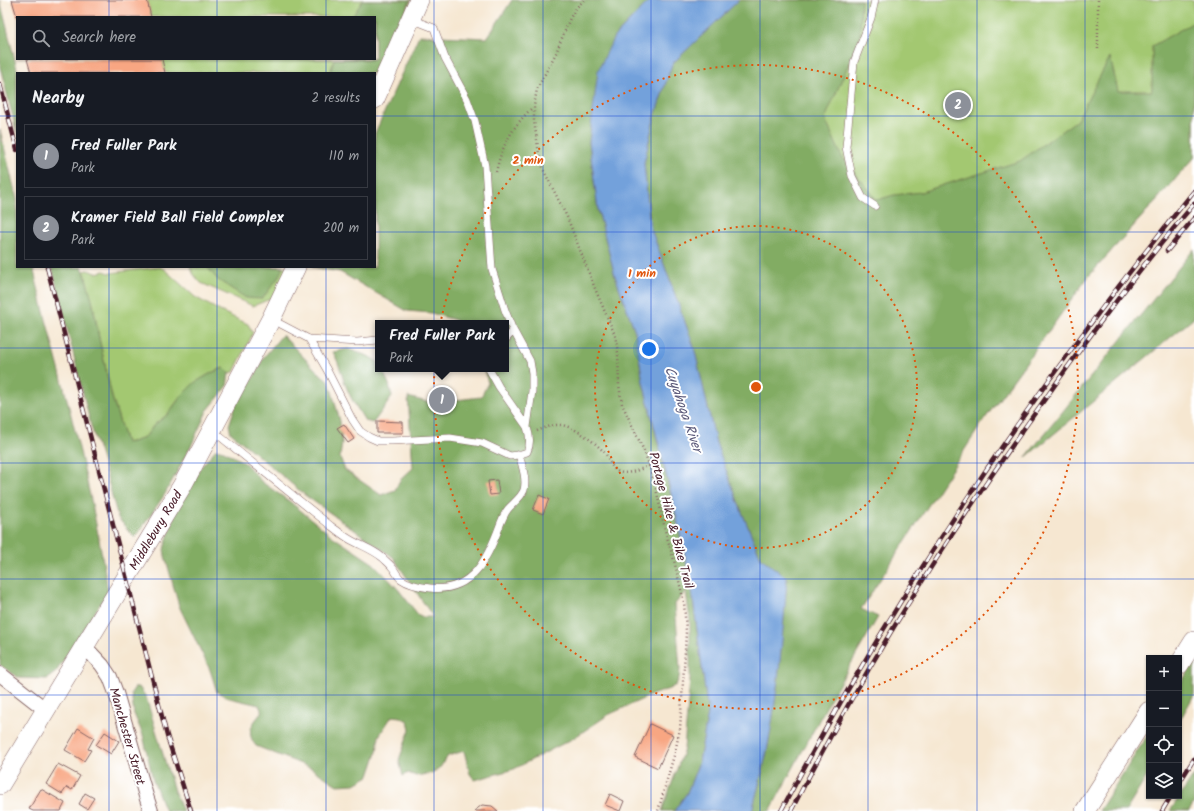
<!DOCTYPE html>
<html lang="en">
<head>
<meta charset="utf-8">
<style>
	:root { --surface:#171b24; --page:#20242c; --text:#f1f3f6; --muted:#9ea1a6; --line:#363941; --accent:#8c9099 }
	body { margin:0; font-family:Kalam,sans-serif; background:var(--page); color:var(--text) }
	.controls { position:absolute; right:12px; bottom:12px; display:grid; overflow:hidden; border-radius:0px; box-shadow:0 1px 3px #0004 }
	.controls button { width:36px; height:36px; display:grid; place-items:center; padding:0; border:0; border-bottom:1px solid var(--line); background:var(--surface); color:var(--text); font:20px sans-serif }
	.you { position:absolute; left:649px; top:349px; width:14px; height:14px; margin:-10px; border:3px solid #fff; border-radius:50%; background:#1a73e8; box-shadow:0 0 0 6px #1a73e833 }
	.badge { display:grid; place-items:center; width:26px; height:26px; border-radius:50%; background:var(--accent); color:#fff; font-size:13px; font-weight:700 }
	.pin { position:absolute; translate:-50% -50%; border:2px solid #fff; box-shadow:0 1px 4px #0006 }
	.popup { position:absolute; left:375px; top:320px; width:134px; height:52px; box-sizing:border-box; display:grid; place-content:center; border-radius:0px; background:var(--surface); filter:drop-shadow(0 1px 3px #0005); font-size:13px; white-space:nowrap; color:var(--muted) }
	.popup b { font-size:15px; color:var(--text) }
	.popup::after { content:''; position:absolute; left:50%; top:100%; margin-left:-8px; border:8px solid transparent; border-top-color:var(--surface) }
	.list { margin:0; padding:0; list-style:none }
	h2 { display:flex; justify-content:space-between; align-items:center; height:52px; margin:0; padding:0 16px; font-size:17px }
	h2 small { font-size:13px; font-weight:400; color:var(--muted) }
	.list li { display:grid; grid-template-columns:26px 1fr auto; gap:12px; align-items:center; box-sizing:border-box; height:64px; margin:0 8px 8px; padding:0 8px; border:1px solid var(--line); border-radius:0px }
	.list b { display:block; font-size:15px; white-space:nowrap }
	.list p { margin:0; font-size:13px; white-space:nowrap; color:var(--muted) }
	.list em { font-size:13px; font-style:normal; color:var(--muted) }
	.icon { flex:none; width:22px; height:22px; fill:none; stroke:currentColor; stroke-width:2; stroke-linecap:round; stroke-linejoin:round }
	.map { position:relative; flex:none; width:1194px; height:811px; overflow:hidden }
	.search { position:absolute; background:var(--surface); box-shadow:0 1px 3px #0004; left:16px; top:16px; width:360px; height:44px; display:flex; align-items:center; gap:10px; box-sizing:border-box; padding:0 14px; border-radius:0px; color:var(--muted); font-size:15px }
	.panel { position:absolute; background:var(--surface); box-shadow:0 1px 3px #0004; left:16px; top:72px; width:360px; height:196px; border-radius:0px }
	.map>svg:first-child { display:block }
</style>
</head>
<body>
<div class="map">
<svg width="1194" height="811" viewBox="0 0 1194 811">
	<rect width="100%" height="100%" fill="#fff"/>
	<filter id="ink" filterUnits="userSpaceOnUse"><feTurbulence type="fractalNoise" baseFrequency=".025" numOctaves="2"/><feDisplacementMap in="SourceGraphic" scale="8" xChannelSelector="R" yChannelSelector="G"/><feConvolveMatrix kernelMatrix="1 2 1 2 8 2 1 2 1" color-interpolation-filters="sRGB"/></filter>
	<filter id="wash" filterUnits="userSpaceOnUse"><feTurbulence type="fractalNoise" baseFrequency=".012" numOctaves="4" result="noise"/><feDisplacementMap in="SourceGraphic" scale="16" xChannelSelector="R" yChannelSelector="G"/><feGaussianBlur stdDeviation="0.9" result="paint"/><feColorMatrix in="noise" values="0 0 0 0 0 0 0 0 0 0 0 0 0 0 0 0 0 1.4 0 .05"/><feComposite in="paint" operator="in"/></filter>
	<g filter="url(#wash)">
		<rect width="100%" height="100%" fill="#f6e7d1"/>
		<path fill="#a3c871" stroke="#76744e" d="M147,0H412L375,73H165L162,59H375V17H151Z
			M739,0H1194V158L1088,277L984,420Z
			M159,267L164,269L195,297L220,311L248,324L253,333L234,372L229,373L223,368L213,372L195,383L182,395L167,415L154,425L146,436L136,441L126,443L112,397L99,338L92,300L84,271L88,270L96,273L104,271L110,273Z
			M190,267H288L275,297L253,306L201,283L194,275Z"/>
		<path fill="#82ac63" stroke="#666647" d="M0,0L18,73H17V133L0,67Z
			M363,0H410L375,80V73H330L334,59H375V17H352Z
			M512,0H650L614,37L589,142L598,210L615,276L635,331L643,382L674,508L691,584L708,713L699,762L687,793L674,811H662L684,749L690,679V621L686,591L675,604L680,669L679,678L676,685L669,689L654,694L608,715L572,739L514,769L475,780L470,774L464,751L448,756L439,769L432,773L416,776L408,773L403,776L399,760L410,729L408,721L400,717L392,716L379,736L377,752L369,776L355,784L337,785L311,768L256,746C245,732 252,724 262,712L259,705L229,698L217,692L210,670L179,606L165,556L164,549L176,510L200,468L216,449L224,451L245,463L262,482L289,501L332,536L374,564L398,589L420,617H433L393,557L306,496L231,433L229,425L237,402L255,375L264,357L282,335L318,372L329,381L340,421L342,443L340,457L345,470L381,495L395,490L400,480L413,468L408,397L431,403L481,397L488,383L484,369H506V323H459L455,320L431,313L407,311L340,272L312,267H375V133L419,35L487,38Z
			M739,0H861L860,37L825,119L842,157L877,200L894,195L921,192L1020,161L1077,120L1110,57L1118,91H1152V46L1194,22V158L1088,277L984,420L861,609L878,617L830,700L770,811H752C757,791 763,771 767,751C778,694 782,636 787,578L761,558L741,510L716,443L694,347L650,226L644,163L654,119L672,64Z
			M0,130L17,200V267H33C44,315 58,363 70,411C85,471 99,531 108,592L56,672L47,679L19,678L0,665Z
			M1194,249V318L1025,458Z
			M52,267H82L84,271L92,300L99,338L112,397L126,443L136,441L146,436L154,425L167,415L182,395L194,383L213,372L224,368L229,373L227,387L207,411L192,444L165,494L135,538L118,518L112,496L107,476L91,426Z
			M207,267H283L278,278L262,299L246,298L218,280Z
			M348,349L368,356L378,362V369H382L389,384L392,397L373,423L365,421C359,411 352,401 348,391C342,378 340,364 333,352Z
			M1194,662V695L1179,722V686Z
			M135,687H139L146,697L174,791L183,811H165L153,780L143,735L134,714L131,693Z
			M1149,733V773L1126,811H1099Z
			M1194,775V803L1189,811H1170Z"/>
		<path fill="#73a1db" stroke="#5e6083" d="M650,0H739L672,64L654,119L644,163L650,226L694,347L716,443L741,510L761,558L787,578C783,636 778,694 767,751C763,771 757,791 752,811H674L687,793L699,762L708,713L691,584L674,506L643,382L635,331L615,276L598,210L589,142L598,71L614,37Z"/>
		<g id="blocks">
			<path fill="#f8a682" d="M12,0H147L151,17H17Z
				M27,59H162L165,73H31Z
				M377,421L403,422V433H377Z
				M344,424L354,439L348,443L337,428Z
				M497,480L499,494L490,495L488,481Z
				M539,495L549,499L543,514L533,510Z
				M650,724L673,735L658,768L635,757Z
				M78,728L94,738L88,749L91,750L84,761L65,750Z
				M105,732L119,741L111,754L96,745Z
				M58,764L80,776L72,790L67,787L62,794L46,784Z
				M41,789L65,803L61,811H33L29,809Z
				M85,793L94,798L87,809L79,804Z
				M610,794L624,801L620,811L605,805Z
				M482,805L492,806L498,811H474Z"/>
		</g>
	</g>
	<g filter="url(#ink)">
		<use href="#blocks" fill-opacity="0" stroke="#866565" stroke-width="1"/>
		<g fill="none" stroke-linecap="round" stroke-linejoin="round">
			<g stroke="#866565" stroke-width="8">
				<path id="lane" d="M875,0L871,18L854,62L846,147L852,176L863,198L875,206
					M411,19L434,28L445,58L467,99L475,121L485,166L492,269L505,310L512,328L530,361L532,373V391L527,427
					M271,319L309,339L357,342L378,340
					M309,339L327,370L352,419L360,431L369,437L378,441H392L450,438L482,443L510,456L518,455L527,452C531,444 530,436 527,427L499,387L489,369
					M506,339L513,331
					M212,430L331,526C338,531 344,536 351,540C362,546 374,550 383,558C386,561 390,564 392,567C395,570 397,576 401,579C408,584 421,587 430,588C472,593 488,558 500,525C502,520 504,514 508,509C513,503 521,498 524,490C527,479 522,466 519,454"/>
			</g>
			<g stroke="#866565" stroke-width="16">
				<path id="street" d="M84,646L102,665L110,677L116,693L146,796L151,811
					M0,674L46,710"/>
			</g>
			<g stroke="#866565" stroke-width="20">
				<path id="secondary" d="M375,99L419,0
					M1179,665L1194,641
					M0,785L182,486L271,319L296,267
					M1085,811L1149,711"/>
			</g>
			<path stroke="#866565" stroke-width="2.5" stroke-dasharray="1 3" stroke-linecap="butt" d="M584,0L577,7L570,18L556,53L537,89L534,106V121L539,154L544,171L567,217L596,291L615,335L618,353L619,385L622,404L645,453L655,484L666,534L674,560L684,602L686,631L685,651L680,729L675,752L658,811
				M1098,0V50
				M496,172C502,145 513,126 533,107
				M537,431C544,428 551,425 558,425C572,424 596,443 605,453C610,460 611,469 619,472C629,475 640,469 649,466"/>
			<use href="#lane" stroke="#fff" stroke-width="7"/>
			<use href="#street" stroke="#fff" stroke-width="14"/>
			<use href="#secondary" stroke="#fff" stroke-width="19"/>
			<g stroke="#4a1f2b" stroke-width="4.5">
				<path id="rail" d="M0,84L17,150
					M1167,251L1194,218
					M47,267L167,736L191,811
					M1179,783L1194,759
					M781,811C897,590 1037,384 1194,191
					M791,811C864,668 951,530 1045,399C1092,332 1141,266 1194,204
					M1162,811L1171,796"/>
			</g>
			<use href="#rail" stroke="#fff" stroke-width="3" stroke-dasharray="9" stroke-linecap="butt"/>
		</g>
	</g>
	<path fill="none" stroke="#1d4ed8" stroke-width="1" stroke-opacity="0.55" d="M109,0V17M217,0V17M326,0V17M434,0V811M543,0V811M651,0V811M760,0V811M868,0V811M977,0V811M1085,0V811M109,59V73M217,59V73M326,59V73M0,116H17M375,116H1194M0,232H17M375,232H1194M109,267V811M217,267V811M326,267V811M0,348H1194M0,463H1194M0,579H1194M0,695H1149M1179,695H1194"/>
	<g fill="none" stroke="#e0560e" stroke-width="2" stroke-dasharray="2 4">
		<circle cx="756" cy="387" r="161"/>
		<circle cx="756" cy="387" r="322"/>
	</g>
	<g text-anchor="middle" stroke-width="4" stroke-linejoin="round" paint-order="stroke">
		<g font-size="13" fill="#4a1f2b" stroke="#fff">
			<text transform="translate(672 520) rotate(75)" y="5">Portage Hike &amp; Bike Trail</text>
			<text transform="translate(155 530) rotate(-59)" y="5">Middlebury Road</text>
			<text transform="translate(128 736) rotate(74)" y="5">Manchester Street</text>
		</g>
		<g font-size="14" font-style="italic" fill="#5c5a7a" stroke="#fff">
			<text transform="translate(684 409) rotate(71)" y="5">Cuyahoga River</text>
		</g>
	</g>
	<circle cx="756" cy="387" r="6" fill="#e0560e" stroke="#fff" stroke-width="2"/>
	<g font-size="12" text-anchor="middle" font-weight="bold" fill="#e0560e" stroke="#fff" stroke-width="4" stroke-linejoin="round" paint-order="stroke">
		<text x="528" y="164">2 min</text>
		<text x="642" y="277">1 min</text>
	</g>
</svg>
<div class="controls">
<button>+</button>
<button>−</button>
<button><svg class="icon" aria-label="locate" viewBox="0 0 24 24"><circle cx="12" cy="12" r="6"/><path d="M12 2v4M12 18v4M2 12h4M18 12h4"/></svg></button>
<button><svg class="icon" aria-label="layers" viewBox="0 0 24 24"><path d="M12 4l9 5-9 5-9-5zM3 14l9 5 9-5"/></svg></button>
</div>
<div class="you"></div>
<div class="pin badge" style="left:442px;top:400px">1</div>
<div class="popup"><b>Fred Fuller Park</b>Park</div>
<div class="pin badge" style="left:958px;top:105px">2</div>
<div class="search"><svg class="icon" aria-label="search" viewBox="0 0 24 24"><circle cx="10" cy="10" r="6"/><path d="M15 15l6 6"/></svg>Search here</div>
<section class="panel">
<h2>Nearby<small>2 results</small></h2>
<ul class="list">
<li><span class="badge">1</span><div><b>Fred Fuller Park</b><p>Park</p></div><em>110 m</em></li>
<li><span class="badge">2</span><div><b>Kramer Field Ball Field Complex</b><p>Park</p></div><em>200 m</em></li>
</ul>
</section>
</div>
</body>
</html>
